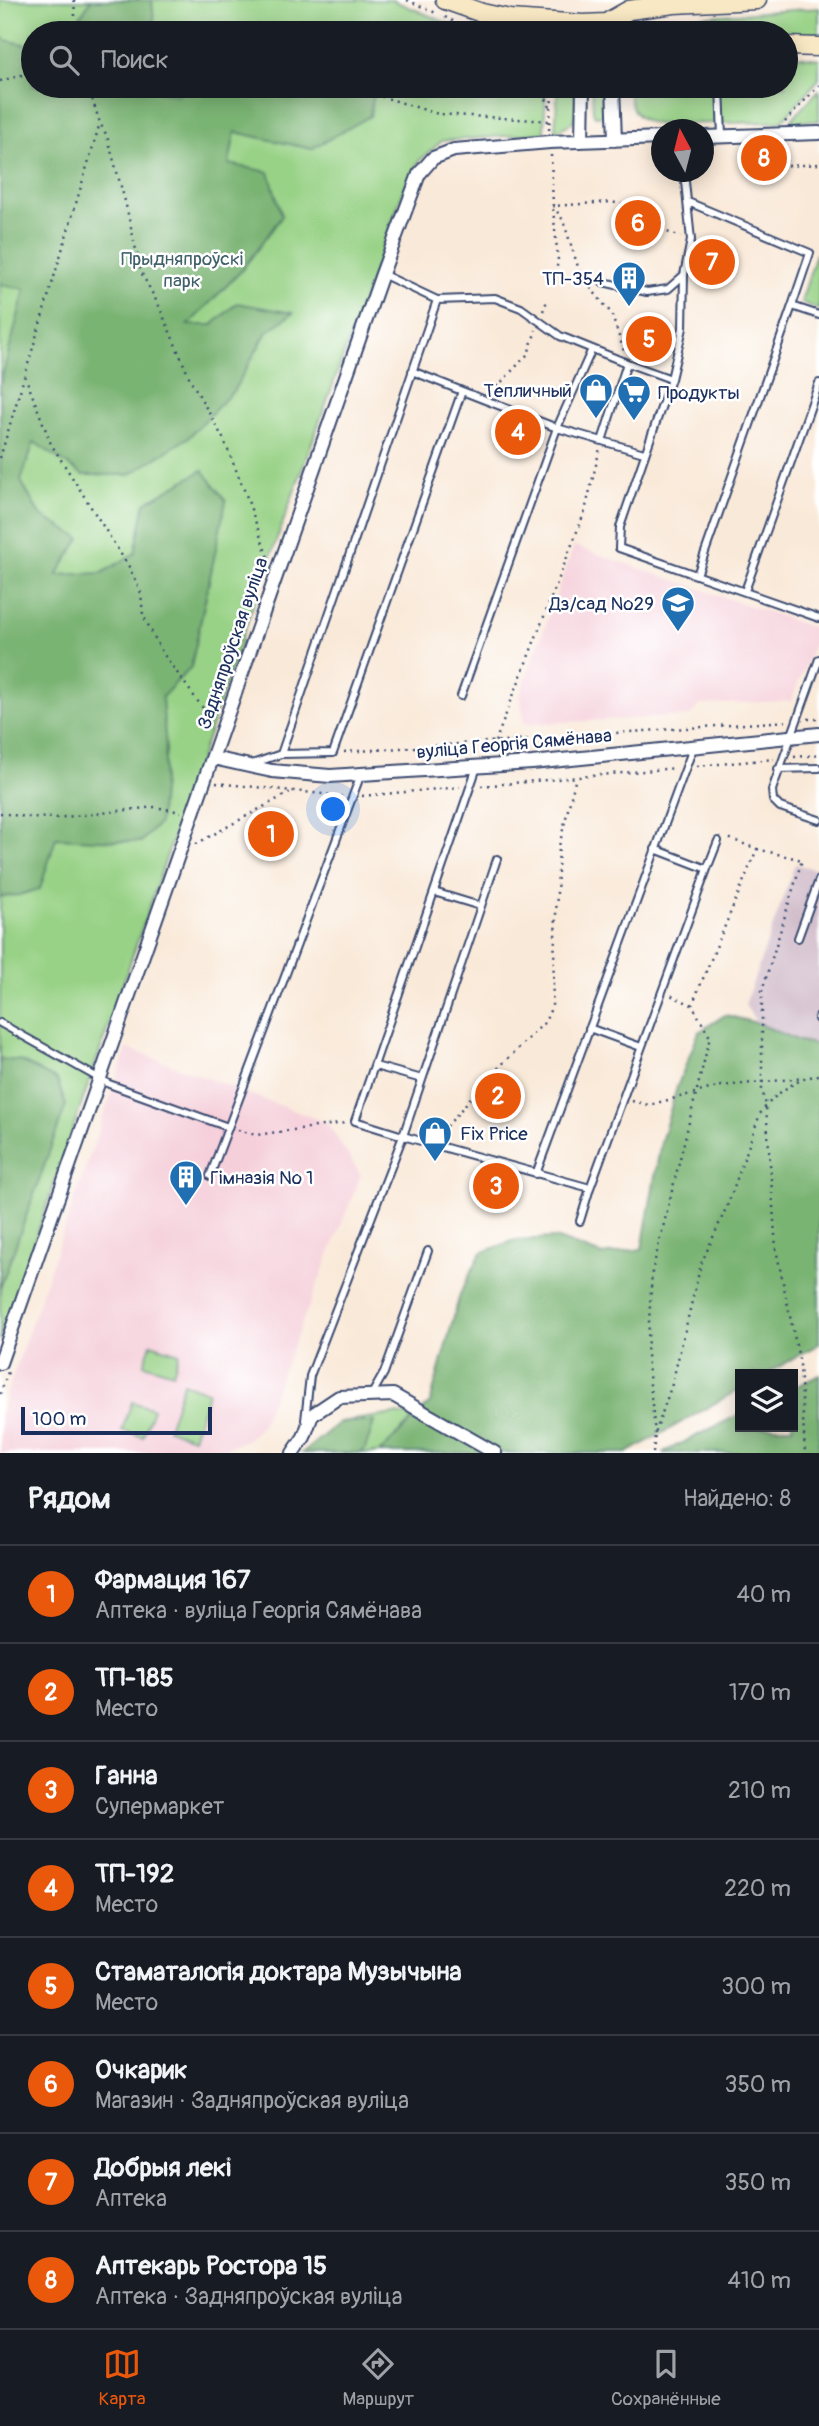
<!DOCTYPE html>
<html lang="ru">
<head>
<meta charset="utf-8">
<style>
	:root { --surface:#171b24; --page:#20242c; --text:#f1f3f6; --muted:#9ea1a6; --line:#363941; --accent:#ea580c }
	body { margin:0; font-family:Pangolin,sans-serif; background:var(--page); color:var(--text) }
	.controls { position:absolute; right:21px; bottom:21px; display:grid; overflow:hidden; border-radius:0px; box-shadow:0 4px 18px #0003 }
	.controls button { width:63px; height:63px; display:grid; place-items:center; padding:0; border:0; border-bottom:2px solid var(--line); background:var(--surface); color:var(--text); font:35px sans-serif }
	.compass { position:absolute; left:651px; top:119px; width:63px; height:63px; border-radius:50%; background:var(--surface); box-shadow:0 4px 18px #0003; rotate:353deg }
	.scale { position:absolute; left:21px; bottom:18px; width:191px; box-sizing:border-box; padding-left:7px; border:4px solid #1b2f5e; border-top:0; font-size:19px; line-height:24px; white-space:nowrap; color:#1b2f5e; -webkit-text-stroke:5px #fff; paint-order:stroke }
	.you { position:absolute; left:334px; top:810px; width:24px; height:24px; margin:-18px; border:5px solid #fff; border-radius:50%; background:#1a73e8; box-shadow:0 0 0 10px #1a73e833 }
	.badge { display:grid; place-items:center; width:46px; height:46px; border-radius:50%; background:var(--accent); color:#fff; font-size:23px; font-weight:700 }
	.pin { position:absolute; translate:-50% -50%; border:4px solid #fff; box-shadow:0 2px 7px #0006 }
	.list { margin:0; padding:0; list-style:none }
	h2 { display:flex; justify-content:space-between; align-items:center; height:91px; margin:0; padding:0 28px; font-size:30px }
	h2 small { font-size:23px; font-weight:400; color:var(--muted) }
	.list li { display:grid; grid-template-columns:46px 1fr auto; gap:21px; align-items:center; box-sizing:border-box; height:98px; padding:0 28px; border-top:2px solid var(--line) }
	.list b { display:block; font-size:26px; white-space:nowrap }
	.list p { margin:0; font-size:23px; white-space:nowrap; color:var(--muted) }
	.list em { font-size:23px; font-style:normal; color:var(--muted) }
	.icon { flex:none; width:38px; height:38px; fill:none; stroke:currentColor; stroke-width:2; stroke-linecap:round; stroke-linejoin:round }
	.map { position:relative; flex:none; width:819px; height:1453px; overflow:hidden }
	.search { position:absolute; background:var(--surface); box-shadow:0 4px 18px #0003; left:21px; right:21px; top:21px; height:77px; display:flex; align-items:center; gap:18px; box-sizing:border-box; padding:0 24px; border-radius:38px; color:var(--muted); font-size:26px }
	.sheet { height:875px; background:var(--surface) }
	nav { display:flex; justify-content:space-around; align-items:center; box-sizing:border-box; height:98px; border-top:2px solid var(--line); background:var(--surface); font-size:19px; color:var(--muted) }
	nav a { display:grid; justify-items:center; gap:4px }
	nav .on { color:var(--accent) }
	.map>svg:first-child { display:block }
</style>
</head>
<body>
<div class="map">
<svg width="819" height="1453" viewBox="0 0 819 1453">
	<rect width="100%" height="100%" fill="#fff"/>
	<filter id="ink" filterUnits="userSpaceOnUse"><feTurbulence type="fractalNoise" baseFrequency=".0143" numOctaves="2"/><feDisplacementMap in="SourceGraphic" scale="14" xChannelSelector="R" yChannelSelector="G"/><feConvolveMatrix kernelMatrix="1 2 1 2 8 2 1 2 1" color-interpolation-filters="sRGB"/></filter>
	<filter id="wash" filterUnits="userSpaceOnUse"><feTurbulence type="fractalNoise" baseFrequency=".00686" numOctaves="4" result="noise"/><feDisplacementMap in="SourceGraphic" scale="28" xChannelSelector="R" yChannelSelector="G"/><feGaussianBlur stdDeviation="1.57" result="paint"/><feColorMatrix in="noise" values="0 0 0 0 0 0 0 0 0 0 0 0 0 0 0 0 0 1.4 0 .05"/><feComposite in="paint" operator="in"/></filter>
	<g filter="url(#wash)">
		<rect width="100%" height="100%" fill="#f9e9d8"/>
		<path fill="#f5cfda" d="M574,546L812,627L816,639L791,701L700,705L690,716L524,724L520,695Z
			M127,1048L327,1123L361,1175L261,1426L247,1440L214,1453H0V1413Z"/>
		<path fill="#d1bdcb" d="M795,864L819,870V1043L799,1041L757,1023L745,1005Z"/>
		<path fill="#98d286" stroke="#5a8072" stroke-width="2" d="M0,0H392L471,33H33V86H546L544,133L442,141L419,161L404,189L258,591L0,1341Z
			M819,8V33L786,35V33L628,22Z
			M786,55L819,59V79L781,122L657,124C634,120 629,107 629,86H786Z
			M558,86H578V106L573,122L555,132Z
			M592,86H604V115L595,116L593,112Z
			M819,90V121L789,122Z
			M816,254H819V310L801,302Z
			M151,1344L179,1353L173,1373L144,1364Z
			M183,1383L208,1392L193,1438L168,1429Z
			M132,1402L153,1409L143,1437L122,1430Z
			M395,1414L415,1417L379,1453H361L365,1449L340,1422Z"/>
		<path fill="#7ab473" stroke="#4a7268" stroke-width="2" d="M91,0H152L155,33H69Z
			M0,36L5,40L33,46V86H146V88L178,95L186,86H375L370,116L311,149L235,132L229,164L269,172L282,216L241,271L188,325H212L237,303L293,313L267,332L234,390L189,437L129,475H83L34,442L21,481L40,515L80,538L57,575L102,573L135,553L145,503L203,470L226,501L191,667L162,697L166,749L159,823L141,842L56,838L40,889L19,895L0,897V385L25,289L0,285Z
			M725,1015L757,1023L799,1041L819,1045V1344L766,1374H740V1389L627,1453H379L430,1403L460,1294L481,1253L515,1240L555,1238L602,1255L642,1249L661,1142L677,1087L699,1032Z
			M0,1059L21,1061L57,1080L66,1105L0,1289Z
			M819,1375V1453H662L740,1414V1427H793V1388Z
			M340,1422H374L365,1449L361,1453H302Z"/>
	</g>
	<g filter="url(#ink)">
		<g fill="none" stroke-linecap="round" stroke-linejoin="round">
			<g stroke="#3c4b70" stroke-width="10">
				<path id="service" d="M720,86L722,137
					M684,172L691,240L684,275L683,328L671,379L620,527L619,548L819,618
					M688,202L810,253L792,306L819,315
					M603,282L647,292L668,289L684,275
					M437,300L495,298L521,308L560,336L627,363
					M412,371L462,391
					M602,441L627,363L671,379
					M697,575L792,306
					M745,591L819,383
					M819,659L772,790L773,800L780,807L819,820
					M461,696L557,428L592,349
					M281,754L333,753L462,391L557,428L644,453
					M252,764L281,754L437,300L382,274
					M477,767L355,1121L403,1136L497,859
					M778,769L819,768
					M707,869L718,841
					M434,892L480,906
					M798,938L819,880
					M818,1019L819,1016
					M0,1023L109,1084L228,1127
					M589,1028L641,1047
					M375,1066L422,1079
					M536,1174L693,748
					M210,1176L361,774
					M580,1221L590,1188
					M372,1394L384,1373L428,1251
					M305,1420L310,1376L403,1136L590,1188L707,869L655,849"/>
			</g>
			<g stroke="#3c4b70" stroke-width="16">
				<path id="minor" d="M613,86L615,140
					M704,137L819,133
					M582,141L583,86
					M213,758L272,771L330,776L532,763L819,734
					M0,1363L382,274L419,174L433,158L454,150L550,142L662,138
					M293,1453L304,1437L312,1415L339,1397L393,1395L495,1453"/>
			</g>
			<g stroke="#3c4b70" stroke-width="21">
				<path id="secondary" d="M445,0L482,13L510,19L583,24L606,23L626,30L675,33
					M606,23L629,10L674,4L757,0
					M786,46L819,47"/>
			</g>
			<path stroke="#3c4b70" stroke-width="2.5" stroke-dasharray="2 5" stroke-linecap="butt" d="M74,0L76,33
				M407,0L436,13
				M445,17L469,29L491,33
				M0,81L33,72
				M88,86L100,123L107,136L125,201L141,272L159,306L190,379L223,438L245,492L268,558
				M348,86L438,114L550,121
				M540,86L550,107
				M785,122L819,85
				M549,130L553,86
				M782,146L788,166L819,164
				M551,155L553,206L611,202L626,205L656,220L667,232L681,237
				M553,206L563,220L581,276L611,313L624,351
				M553,209L558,260L555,279
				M543,311L547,301
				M25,376L51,444L129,567L141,593L143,615L162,652L202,707L218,711
				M492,392L528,354L536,330
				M0,458L100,123
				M808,719H819
				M344,752L788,721
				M487,753L496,740L585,511L600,448
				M794,757L819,755
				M697,766L774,759
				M216,783L342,796
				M481,786L676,768
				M362,796L460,787
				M0,813L26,817L56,818L155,807L181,812
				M196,844L292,791
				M757,849L802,860L762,991V1089L766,1106L776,1249L800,1364L805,1453
				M692,1005L757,849L728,838
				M632,1101L649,1105L721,1086L804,1078
				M238,1130L256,1135L345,1123
				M438,1137L484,1082L545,1022L552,1006L559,846L576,777
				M0,1394L8,1372
				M655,1434L647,1355L652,1272L710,1037L692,1005L670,995
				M653,1453L655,1434L672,1384L701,1264L728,1204L760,1114C774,1094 795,1079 819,1075"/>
			<use href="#service" stroke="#fff" stroke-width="6"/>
			<use href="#minor" stroke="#fff" stroke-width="12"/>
			<use href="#secondary" stroke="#f8e8c3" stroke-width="18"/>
		</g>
	</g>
	<defs>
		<g id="building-pin" transform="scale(1.75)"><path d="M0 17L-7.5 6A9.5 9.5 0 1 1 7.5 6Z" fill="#1f6fb2" stroke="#fff"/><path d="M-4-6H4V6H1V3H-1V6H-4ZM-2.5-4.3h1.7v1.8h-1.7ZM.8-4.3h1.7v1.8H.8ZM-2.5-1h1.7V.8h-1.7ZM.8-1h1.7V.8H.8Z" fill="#fff"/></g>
		<g id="shop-pin" transform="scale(1.75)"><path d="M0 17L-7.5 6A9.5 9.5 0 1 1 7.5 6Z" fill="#1f6fb2" stroke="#fff"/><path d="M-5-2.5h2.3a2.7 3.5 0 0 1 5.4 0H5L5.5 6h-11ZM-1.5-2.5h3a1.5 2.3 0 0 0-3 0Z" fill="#fff"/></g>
		<g id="supermarket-pin" transform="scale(1.75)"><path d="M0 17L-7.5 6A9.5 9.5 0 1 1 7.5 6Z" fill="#1f6fb2" stroke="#fff"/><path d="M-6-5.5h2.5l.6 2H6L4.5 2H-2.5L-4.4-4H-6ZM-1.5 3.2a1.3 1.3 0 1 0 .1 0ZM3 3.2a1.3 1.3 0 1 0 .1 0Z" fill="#fff"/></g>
		<g id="school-pin" transform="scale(1.75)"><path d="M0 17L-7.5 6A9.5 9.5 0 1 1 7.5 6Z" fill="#1f6fb2" stroke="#fff"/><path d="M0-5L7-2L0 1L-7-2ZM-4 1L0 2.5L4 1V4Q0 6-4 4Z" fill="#fff"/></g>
	</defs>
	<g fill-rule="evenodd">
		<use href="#building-pin" x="629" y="278"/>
		<use href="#shop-pin" x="596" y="390"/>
		<use href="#supermarket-pin" x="634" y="392"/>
		<use href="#school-pin" x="678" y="603"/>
		<use href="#shop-pin" x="435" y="1133"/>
		<use href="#building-pin" x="186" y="1177"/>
	</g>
	<g text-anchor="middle" stroke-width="5" stroke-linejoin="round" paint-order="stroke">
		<g font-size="19" fill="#40606a" stroke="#fff">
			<text x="182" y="265">Прыдняпроўскі<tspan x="182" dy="22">парк</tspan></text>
		</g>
		<g font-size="19" fill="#1b2f5e" stroke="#fff" text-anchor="end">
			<text x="604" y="285">ТП-354</text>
			<text x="572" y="397">Тепличный</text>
			<text x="658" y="399" text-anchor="start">Продукты</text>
			<text x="654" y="610">Дз/сад №29</text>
			<text x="460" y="1140" text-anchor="start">Fix Price</text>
			<text x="210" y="1184" text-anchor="start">Гімназія № 1</text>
		</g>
		<g font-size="19" fill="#1b2f5e" stroke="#fff">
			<text transform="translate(232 643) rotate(-71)" y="7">Задняпроўская вуліца</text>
			<text transform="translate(514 743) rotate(-5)" y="7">вуліца Георгія Сямёнава</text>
		</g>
	</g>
</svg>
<div class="controls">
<button><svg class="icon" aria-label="layers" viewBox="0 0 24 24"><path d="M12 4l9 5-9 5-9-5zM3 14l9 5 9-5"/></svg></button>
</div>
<svg class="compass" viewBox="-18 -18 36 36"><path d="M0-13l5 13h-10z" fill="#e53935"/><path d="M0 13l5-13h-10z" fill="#9ea1a6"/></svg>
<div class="scale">100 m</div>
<div class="you"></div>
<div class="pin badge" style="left:271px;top:834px">1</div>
<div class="pin badge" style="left:498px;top:1096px">2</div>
<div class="pin badge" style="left:496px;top:1186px">3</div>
<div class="pin badge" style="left:518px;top:432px">4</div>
<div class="pin badge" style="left:649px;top:339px">5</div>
<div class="pin badge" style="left:638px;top:223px">6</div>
<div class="pin badge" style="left:712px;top:262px">7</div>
<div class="pin badge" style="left:764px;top:158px">8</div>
<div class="search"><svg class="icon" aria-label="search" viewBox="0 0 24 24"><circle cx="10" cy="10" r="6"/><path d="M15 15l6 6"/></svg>Поиск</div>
</div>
<section class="sheet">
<h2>Рядом<small>Найдено: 8</small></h2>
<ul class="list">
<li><span class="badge">1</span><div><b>Фармация 167</b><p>Аптека · вуліца Георгія Сямёнава</p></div><em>40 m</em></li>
<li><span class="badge">2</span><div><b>ТП-185</b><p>Место</p></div><em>170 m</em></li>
<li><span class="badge">3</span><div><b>Ганна</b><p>Супермаркет</p></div><em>210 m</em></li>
<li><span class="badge">4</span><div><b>ТП-192</b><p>Место</p></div><em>220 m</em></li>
<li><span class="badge">5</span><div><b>Стаматалогія доктара Музычына</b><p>Место</p></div><em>300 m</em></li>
<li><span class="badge">6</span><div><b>Очкарик</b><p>Магазин · Задняпроўская вуліца</p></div><em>350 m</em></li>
<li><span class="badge">7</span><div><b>Добрыя лекі</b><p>Аптека</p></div><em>350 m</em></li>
<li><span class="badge">8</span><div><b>Аптекарь Ростора 15</b><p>Аптека · Задняпроўская вуліца</p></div><em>410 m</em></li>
</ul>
</section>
<nav>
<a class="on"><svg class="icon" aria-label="map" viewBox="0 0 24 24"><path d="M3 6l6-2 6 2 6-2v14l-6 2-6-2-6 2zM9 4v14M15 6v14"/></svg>Карта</a>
<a><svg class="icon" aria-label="directions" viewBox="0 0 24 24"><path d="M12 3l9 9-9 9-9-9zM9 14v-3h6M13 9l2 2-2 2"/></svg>Маршрут</a>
<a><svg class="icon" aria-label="saved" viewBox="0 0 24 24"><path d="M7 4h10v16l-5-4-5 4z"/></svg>Сохранённые</a>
</nav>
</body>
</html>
